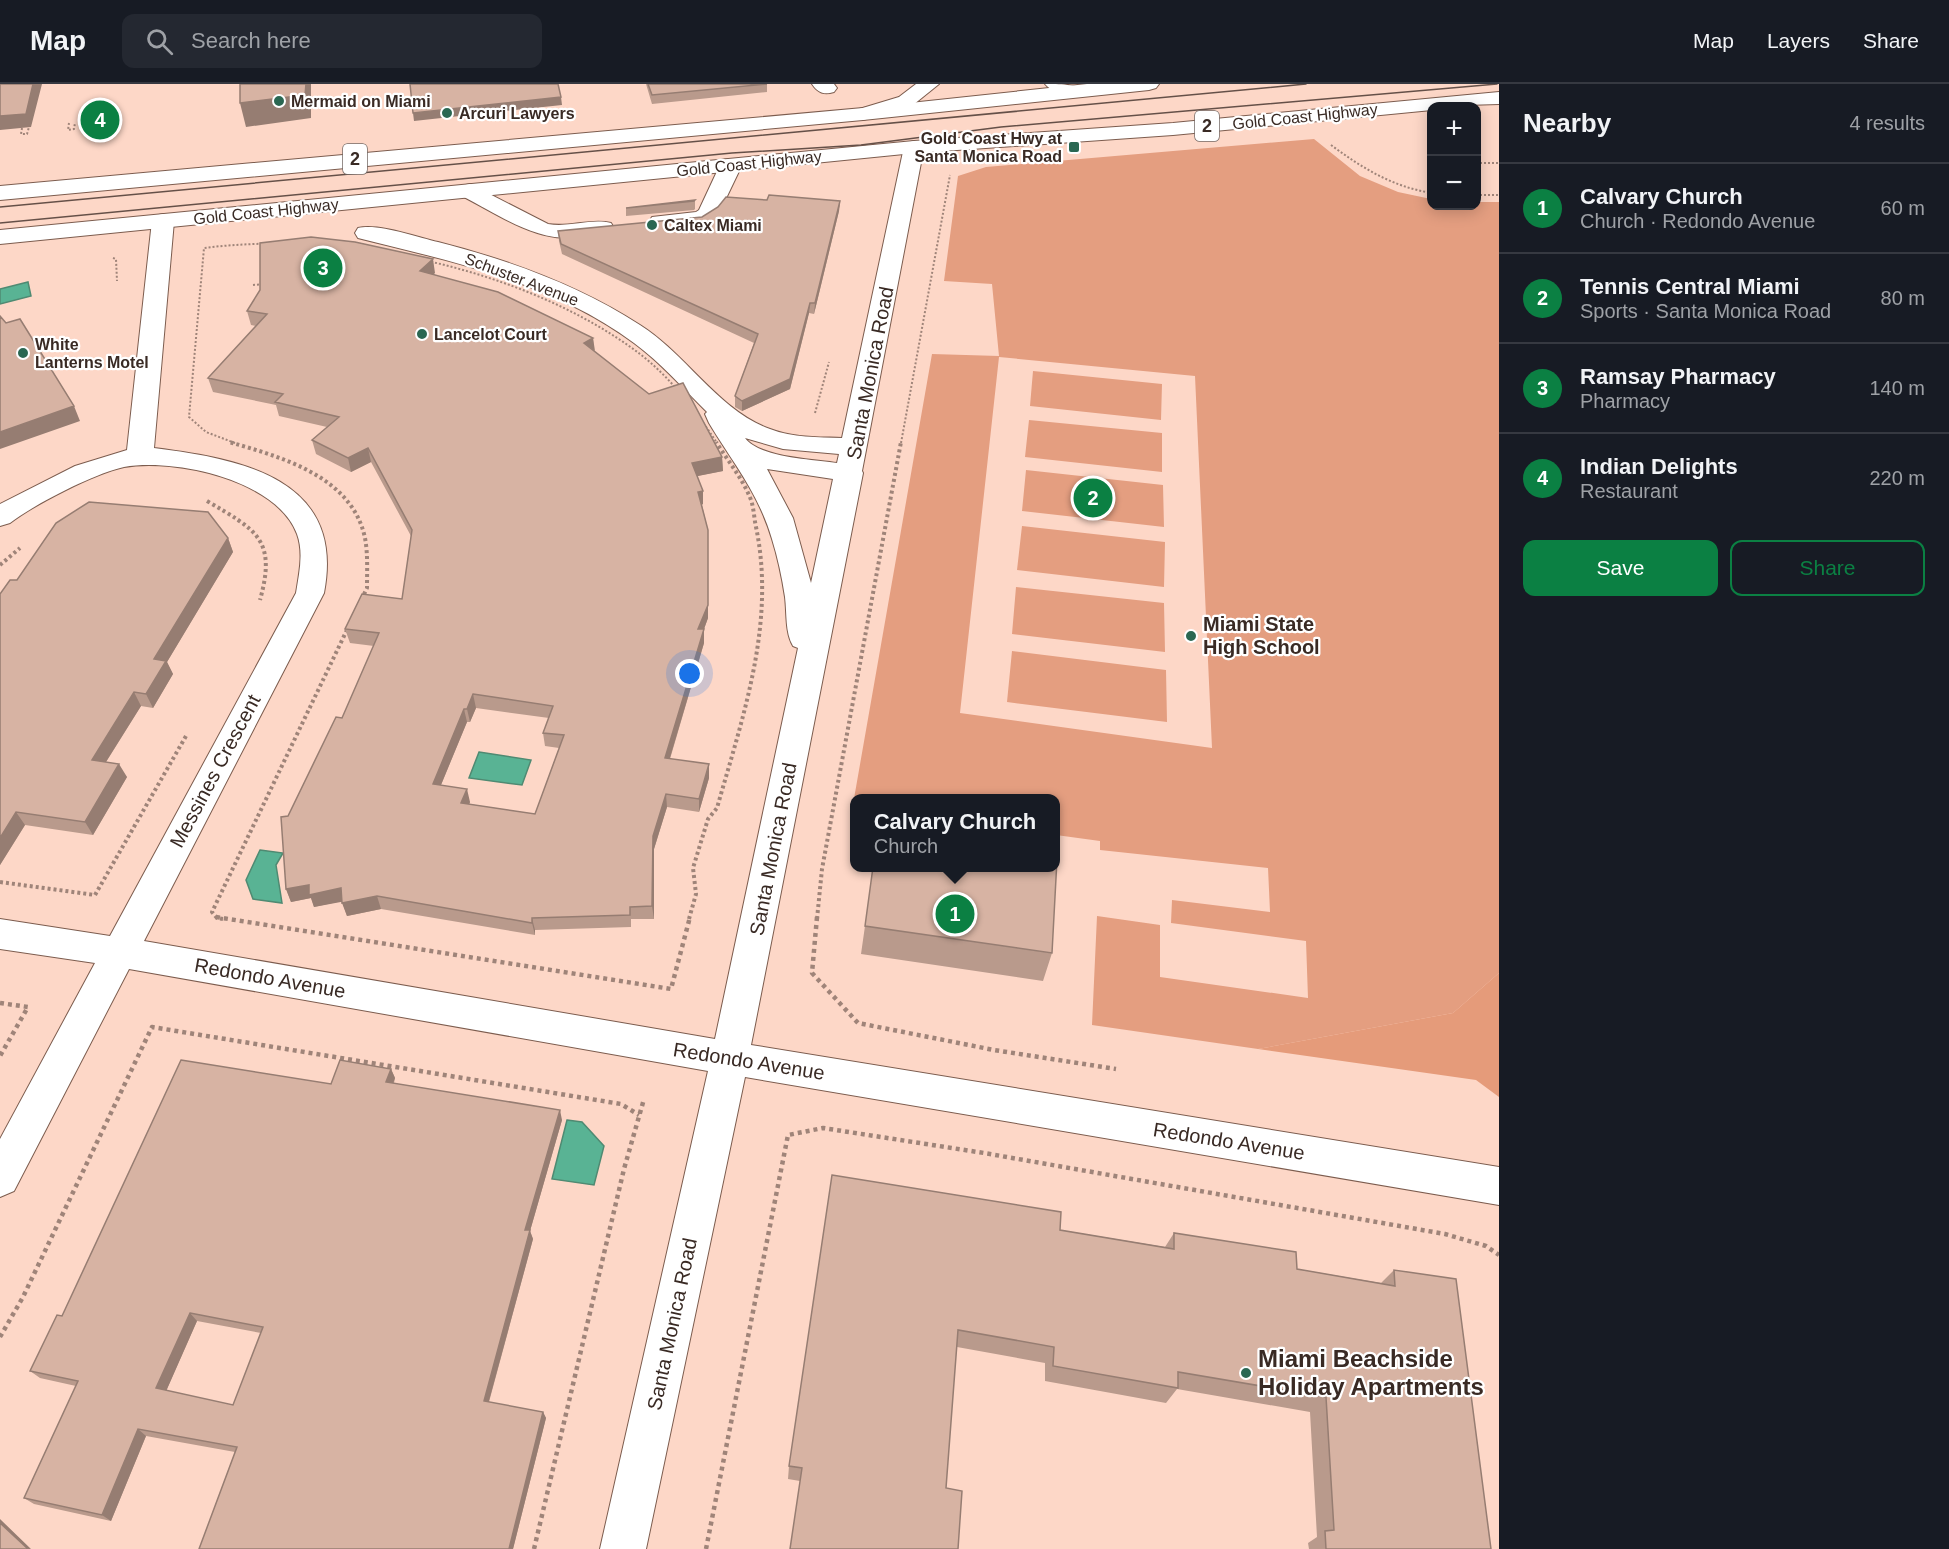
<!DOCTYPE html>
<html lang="en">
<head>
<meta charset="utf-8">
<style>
	:root { --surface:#171b24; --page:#242831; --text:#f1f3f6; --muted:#9ea1a6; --line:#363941; --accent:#0b8043 }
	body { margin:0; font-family:Helvetica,sans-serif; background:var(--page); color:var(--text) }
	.controls { position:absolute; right:18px; top:18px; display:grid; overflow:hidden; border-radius:12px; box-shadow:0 3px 15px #0003 }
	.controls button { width:54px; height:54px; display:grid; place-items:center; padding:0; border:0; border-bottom:2px solid var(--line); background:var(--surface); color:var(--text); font:30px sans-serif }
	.you { position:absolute; left:690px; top:590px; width:21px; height:21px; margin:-15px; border:4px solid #fff; border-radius:50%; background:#1a73e8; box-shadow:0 0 0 9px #1a73e833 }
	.badge { display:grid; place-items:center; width:39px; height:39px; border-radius:50%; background:var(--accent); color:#fff; font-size:20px; font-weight:700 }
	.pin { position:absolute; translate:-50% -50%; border:3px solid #fff; box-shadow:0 2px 6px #0006 }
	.popup { position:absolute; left:850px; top:710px; width:210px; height:78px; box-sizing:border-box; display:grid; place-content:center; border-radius:12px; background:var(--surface); filter:drop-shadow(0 2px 4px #0005); font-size:20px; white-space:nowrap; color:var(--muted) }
	.popup b { font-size:22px; color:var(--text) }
	.popup::after { content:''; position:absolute; left:50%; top:100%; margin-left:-12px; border:12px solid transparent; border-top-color:var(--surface) }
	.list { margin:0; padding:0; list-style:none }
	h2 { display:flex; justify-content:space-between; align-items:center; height:78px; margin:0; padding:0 24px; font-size:26px }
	h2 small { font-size:20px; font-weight:400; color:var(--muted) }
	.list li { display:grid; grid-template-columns:39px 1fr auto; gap:18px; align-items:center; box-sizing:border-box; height:90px; padding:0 24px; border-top:2px solid var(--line) }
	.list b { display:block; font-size:22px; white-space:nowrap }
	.list p { margin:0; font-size:20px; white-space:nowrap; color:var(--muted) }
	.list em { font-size:20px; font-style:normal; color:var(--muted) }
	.actions { display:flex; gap:12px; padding:18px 24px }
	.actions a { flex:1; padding:14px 0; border:2px solid var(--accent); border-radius:12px; text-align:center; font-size:21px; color:var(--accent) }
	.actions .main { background:var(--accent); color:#fff }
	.icon { flex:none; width:33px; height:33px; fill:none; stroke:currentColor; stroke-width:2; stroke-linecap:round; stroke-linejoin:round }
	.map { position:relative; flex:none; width:1499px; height:1465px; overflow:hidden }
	header { display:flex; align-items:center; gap:36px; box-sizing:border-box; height:84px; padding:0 30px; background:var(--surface); border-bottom:2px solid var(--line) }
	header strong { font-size:28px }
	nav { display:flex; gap:33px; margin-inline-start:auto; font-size:21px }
	.search { width:420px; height:54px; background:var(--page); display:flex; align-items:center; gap:15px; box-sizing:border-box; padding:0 21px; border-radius:12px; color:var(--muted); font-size:22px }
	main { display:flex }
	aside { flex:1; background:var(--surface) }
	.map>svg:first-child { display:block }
</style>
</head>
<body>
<header>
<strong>Map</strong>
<div class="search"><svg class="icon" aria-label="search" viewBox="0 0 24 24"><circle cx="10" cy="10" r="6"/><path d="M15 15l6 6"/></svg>Search here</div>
<nav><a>Map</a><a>Layers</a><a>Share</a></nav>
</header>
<main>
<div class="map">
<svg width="1499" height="1465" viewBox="0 0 1499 1465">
	<rect width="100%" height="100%" fill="#fdd7c7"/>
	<path fill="#e49e80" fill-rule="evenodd" d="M1314,55L1360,92L1398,108L1431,115L1432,122H1476L1477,118H1499V889L1453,929L1258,965L1092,941L1097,832L1160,841V893L1308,914L1306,857L1171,839L1172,816L1270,828L1268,784L1100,766V757L1056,751V714H854V726H852L932,270L999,272L992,200L944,197L958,92L986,83ZM999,273L1195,292L1212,664L960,629Z
		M1033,287L1162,300L1161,336L1030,322Z
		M1029,336L1162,349V388L1025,373Z
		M1026,386L1163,401L1164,443L1022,427Z
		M1022,442L1165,458L1164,503L1017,486Z
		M1016,503L1164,519L1165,568L1012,550Z
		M1012,567L1166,586L1167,638L1007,618Z"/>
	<path fill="#e59b7a" d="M1499,889V1013L1476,996L1258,965L1453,929Z"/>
	<path fill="#59b394" stroke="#4f8a72" stroke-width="1.5" d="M28,198L31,212L0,220V205Z
		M479,668L531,676L522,701L469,694Z
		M260,766L283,769L276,781L282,819L253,815L246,796Z
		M567,1036L582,1038L604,1062L594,1101L552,1095Z"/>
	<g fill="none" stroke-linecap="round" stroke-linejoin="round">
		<g stroke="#7c5c4e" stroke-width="2">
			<path id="minor" d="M812,0H834L837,4L834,8C824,11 818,9 812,0Z
				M916,0H939L913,21L863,36L856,34L853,30L856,26L899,13Z
				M1045,0C1058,0 1078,0 1086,7L1083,11C1072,14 1052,9 1045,0Z
				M914,57L921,59L924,63L862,387L863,389L751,961L1499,1083V1121L745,993L646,1465H600L708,987L129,885L14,1107L0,1113V1055L95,879L0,865V835L110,852L296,509C299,490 304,469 297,450C277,396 175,374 124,383C93,390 35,420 10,439L0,442V420L75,382L127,366L152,137L155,132L163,130L171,132L174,137L154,364C242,375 346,395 324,509L144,857L715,955L798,564L793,562C785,549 787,529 785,513C782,494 778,474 772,455C758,408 733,379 709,339L705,330L707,328C683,304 661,279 634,259C552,198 454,178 358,154L355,149L358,144C378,139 417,153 438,158C509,176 578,201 640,241C686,270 719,327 770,345C793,354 818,353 842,354L904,63L907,59ZM745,354L783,365L839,370L837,379C813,375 760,374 745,354ZM767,385L833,395L811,499L793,434Z
				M731,75L739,76L742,81L719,129L710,139L660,145L652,143L649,138L652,133L696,128L699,126L720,81L723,76Z
				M470,100L548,140C569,144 590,134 611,139L614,144L611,149C544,165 518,141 462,112L459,107L462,102Z"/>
		</g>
		<g stroke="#7c5c4e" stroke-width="2">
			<path id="highway" d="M1087,0H1159L1156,4L1149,6L863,36L0,116V102L863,24Z
				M1499,8V20L1432,22V26L1173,51L914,69L0,160V146L914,57L1173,39Z"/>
		</g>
		<path stroke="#9f8479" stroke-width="2" stroke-dasharray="2 2" stroke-linecap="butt" d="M69,39L68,46L74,45L75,39
			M22,44L21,50H27L29,43
			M1331,61C1362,84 1393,103 1432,109
			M1476,79H1499
			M1476,111H1499
			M113,174L116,175L117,197
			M253,201L264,200
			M815,329L829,278
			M235,359L206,348L189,333L204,164C345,146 526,184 640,270C671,294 696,327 717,359
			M901,359L950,91"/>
		<path stroke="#9f8479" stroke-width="4" stroke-dasharray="3 3" stroke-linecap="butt" d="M207,417C256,446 277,455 260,516
			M0,481L20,464
			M0,798L95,811L186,652
			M223,835L217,834L212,828L367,504C367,487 368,470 365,454C352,392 281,373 229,358
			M689,835L696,810L693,784L708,735L717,724C743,632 776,539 756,443C754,434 754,425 751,416C743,395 728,377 716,358
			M817,835L822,785L901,358"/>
		<path stroke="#9f8479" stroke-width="4.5" stroke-dasharray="4 4" stroke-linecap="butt" d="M216,833L671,905L690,833
			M817,833L812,889L858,939L994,966L1116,985
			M0,919L28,923L0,972
			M0,1253L23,1213L152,943L621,1020L639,1031
			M534,1465L624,1085L644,1015
			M706,1465L788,1051L823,1044L984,1069L1445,1150L1486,1162L1499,1171"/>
		<use href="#minor" fill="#fff" fill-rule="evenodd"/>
		<use href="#highway" fill="#fff" fill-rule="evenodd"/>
		<path stroke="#655048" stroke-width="1.5" d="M0,123L1306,0
			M0,139L732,69L861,61L1001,43L1497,0"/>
	</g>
	<path fill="#b99a8c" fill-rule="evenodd" d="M646,0H767V8L652,20Z
		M695,116V125L694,126L626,132V124Z
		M767,116L840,117L839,127L814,230L809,229L790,305L742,327L735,323V312L754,259L562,170L559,157L558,147L702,133Z
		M435,189L433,190L593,254L594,267L722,373L723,387L697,392L703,407V420L702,421L708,446V534L704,545V559L670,675L709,694L699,728L667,723L654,765V835H631V843L535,846V851L381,825L347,832L342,817L314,823L311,814L291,818L286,805L288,732L342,634L374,562L350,559L345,545L402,515L411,452L371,378L351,388L316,370L312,356L327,343L279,332L276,321L213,308L208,294L256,242L251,241L247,227ZM476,624L549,634L543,649L545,662L559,664L535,730L469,720L470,718L441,701L467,638H470Z
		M228,454L233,468L167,578L173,590L153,624L141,622L106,678L127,693L93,751L25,741L0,781V510L17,496Z
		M865,842L1052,869L1043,897L861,870Z
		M391,985L395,994L394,999L562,1036L530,1147L533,1155L489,1318L543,1328L546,1334L513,1465H199L235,1368L146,1352L111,1437L34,1420L24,1414L76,1302L40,1294L30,1287L62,1232L331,1000ZM197,1237L261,1249L233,1321L166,1307Z
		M1060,1146L1165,1163L1174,1149L1297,1185L1381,1199L1394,1186L1491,1465H1309L1308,1459L1317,1453L1310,1328L1177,1305L1166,1319L1045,1297V1279L957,1263L800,1397L788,1395L789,1382Z"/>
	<path fill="#967d72" d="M33,0H42L31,43L0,46V32Z
		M306,0H311V34L246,43L240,19Z
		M561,13L562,21L414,37L413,29Z
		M840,117L839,127L814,230L815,219Z
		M433,175L435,189L423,200L420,187Z
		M810,219L809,229L790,305L742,327V317Z
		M593,254L595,267L584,259Z
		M74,322L80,337L0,365V348Z
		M368,364L371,378L351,388L348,374Z
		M722,373L723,387L693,393L692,379Z
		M703,407V420L699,421L698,408Z
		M708,446V534L704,545V559L666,687L665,674L698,545Z
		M228,454L233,468L167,578L173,590L153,624L146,610L154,575Z
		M134,608L141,622L99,689L92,676Z
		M473,610L476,624L470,638L467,625Z
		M464,625L467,638L436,713L433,700Z
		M119,680L127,693L93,751L85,738Z
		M709,680V694L699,728V715Z
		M467,705L470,718L465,732L461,719Z
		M666,710L667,723L654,765V835L652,822L653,752Z
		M16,728L25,741L0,781V754Z
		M309,801L341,804L346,817L314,823L311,814L291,818L286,805Z
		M377,812L381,825L347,832L342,819Z
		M532,834L535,846V851L532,839Z
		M391,985L395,994L390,1008L386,998Z
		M560,1026L562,1036L530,1147L533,1155L487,1324L484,1317L525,1146Z
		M190,1229L197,1237L164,1312L156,1304Z
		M543,1328L546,1334L513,1465H509Z
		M138,1345L146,1352L111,1437L102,1431Z
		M0,1435L31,1465H28L0,1439Z"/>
	<path fill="#d7b3a3" stroke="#967d72" stroke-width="1.5" fill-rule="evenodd" d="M0,0H33L26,30L0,32Z
		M240,0H306L305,11L240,19Z
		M410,0H558L561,13L413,29Z
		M648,0H767L652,11Z
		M769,111L840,117L815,219H810L790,295L742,317L735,312L758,250L561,160L558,147L702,133L718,123L726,113L767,116Z
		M695,116L694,117L626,124Z
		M311,153L355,158L433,175L420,187L498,208L593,254L584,259L649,310L683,299L722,373L692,379L703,407L698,408L708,446V521L698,545H704L665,674L709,680L699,715L666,710L653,752L652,822L630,823V831L532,834V839L377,812L342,819L341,804L309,811V801L286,805L281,733L288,732L336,633L342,634L379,549L345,545L362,510L402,515L412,446L368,364L348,374L312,356L339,333L275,318L283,310L208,294L267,230L247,227L260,206V159ZM473,610L553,622L543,649L564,651L535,730L461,719L467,705L433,700L464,625H467Z
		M0,232L6,239L20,235L74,322L0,348Z
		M89,418L208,428L228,454L154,575L166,577L146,610L134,608L92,676L119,680L85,738L16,728L0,754V510L10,496H17L56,439Z
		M1056,738H1059L1052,869L865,842L873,783H1056Z
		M181,976L331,1000L340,976L391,985L386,998L560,1026L525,1146H530L484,1317L543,1328L509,1465H199L237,1363L138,1345L102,1431L24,1414L78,1297L30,1287L57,1231L62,1232ZM190,1229L263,1243L233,1321L156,1304Z
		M832,1091L1061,1128L1060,1146L1174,1165V1149L1296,1168L1297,1185L1395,1202L1394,1186L1456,1195L1491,1465H1326L1325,1447L1334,1446L1326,1313L1178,1288V1304L1053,1282L1054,1263L958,1246L946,1404L962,1407L958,1465H790L802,1384L789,1382Z
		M0,1439L28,1465H0Z"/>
	<g fill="#2a6752" stroke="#fff" stroke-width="2">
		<circle cx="279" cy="17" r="6"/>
		<circle cx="447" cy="29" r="6"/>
		<rect x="1068" y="57" width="12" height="12" rx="3"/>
		<circle cx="652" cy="141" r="6"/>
		<circle cx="422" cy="250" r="6"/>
		<circle cx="23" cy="269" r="6"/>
		<circle cx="1191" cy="552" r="6"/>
		<circle cx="1246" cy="1289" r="6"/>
	</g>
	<g text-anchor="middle" stroke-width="4.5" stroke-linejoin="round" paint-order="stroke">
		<g font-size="16" font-weight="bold" fill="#392a24" stroke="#fff" text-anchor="start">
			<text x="291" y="23">Mermaid on Miami</text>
			<text x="459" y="35">Arcuri Lawyers</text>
			<text x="1062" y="60" text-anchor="end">Gold Coast Hwy at<tspan x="1062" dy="18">Santa Monica Road</tspan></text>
			<text x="664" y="147">Caltex Miami</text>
			<text x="434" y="256">Lancelot Court</text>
			<text x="35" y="266">White<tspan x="35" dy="18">Lanterns Motel</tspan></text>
		</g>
		<g font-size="16" fill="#392a24" stroke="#fff">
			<text transform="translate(1305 32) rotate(-6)" y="6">Gold Coast Highway</text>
			<text transform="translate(749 79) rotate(-6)" y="6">Gold Coast Highway</text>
			<text transform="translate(266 127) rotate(-6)" y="6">Gold Coast Highway</text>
			<text transform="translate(522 195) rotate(21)" y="6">Schuster Avenue</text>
		</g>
		<g fill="#fff" stroke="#746a66" stroke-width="1.5">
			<rect x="1195" y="27" width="24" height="30" rx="4.5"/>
			<rect x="343" y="60" width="24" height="30" rx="4.5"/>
		</g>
		<g font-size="18" font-weight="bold" fill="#392a24">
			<text x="1207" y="48">2</text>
			<text x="355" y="81">2</text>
		</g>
		<g font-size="20" fill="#392a24" stroke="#fff">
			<text transform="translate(870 289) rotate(-79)" y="7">Santa Monica Road</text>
			<text transform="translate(215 687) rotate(-62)" y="7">Messines Crescent</text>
			<text transform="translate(773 765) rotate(-79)" y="7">Santa Monica Road</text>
			<text transform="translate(270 894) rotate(10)" y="7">Redondo Avenue</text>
			<text transform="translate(749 977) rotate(9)" y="7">Redondo Avenue</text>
			<text transform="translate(1229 1057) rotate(9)" y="7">Redondo Avenue</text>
			<text transform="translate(672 1240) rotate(-78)" y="7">Santa Monica Road</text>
		</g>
		<g font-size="20" font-weight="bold" fill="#392a24" stroke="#fff" text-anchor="start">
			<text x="1203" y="547">Miami State<tspan x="1203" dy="23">High School</tspan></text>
		</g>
		<g font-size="24" font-weight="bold" fill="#392a24" stroke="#fff" text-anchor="start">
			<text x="1258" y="1283">Miami Beachside<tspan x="1258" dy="28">Holiday Apartments</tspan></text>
		</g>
	</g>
</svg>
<div class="controls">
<button>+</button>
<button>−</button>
</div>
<div class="you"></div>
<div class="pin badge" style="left:955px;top:830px">1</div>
<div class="popup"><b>Calvary Church</b>Church</div>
<div class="pin badge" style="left:1093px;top:414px">2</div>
<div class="pin badge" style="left:323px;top:184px">3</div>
<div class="pin badge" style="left:100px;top:36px">4</div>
</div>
<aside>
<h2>Nearby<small>4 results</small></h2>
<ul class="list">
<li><span class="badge">1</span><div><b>Calvary Church</b><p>Church · Redondo Avenue</p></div><em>60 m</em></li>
<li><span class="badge">2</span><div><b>Tennis Central Miami</b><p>Sports · Santa Monica Road</p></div><em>80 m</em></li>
<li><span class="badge">3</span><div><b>Ramsay Pharmacy</b><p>Pharmacy</p></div><em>140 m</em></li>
<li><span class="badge">4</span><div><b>Indian Delights</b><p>Restaurant</p></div><em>220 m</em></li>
</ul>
<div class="actions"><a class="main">Save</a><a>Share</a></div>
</aside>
</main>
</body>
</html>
